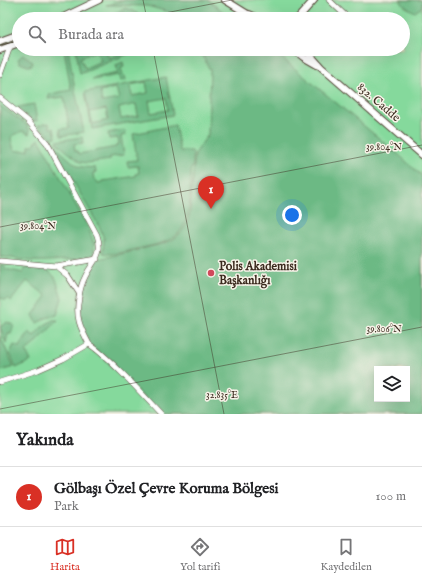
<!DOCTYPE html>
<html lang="tr">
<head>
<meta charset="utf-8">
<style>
	:root { --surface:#fff; --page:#f2f2f2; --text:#202124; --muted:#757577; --line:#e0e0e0; --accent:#d93025 }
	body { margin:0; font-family:"IM FELL English",serif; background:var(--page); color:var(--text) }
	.controls { position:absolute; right:12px; bottom:12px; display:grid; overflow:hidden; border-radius:0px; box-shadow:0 4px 16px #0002 }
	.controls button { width:36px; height:36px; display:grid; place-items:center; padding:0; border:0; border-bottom:1px solid var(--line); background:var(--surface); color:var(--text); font:20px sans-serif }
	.you { position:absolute; left:292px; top:215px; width:14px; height:14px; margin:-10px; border:3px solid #fff; border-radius:50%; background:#1a73e8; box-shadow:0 0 0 6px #1a73e833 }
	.badge { display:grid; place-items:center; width:26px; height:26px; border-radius:50%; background:var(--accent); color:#fff; font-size:13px; font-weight:700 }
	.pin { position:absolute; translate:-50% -33px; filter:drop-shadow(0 1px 2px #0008) }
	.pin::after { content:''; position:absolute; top:21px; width:14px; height:12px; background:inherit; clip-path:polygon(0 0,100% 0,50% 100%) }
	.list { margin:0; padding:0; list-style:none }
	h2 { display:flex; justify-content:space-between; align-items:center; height:52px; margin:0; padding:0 16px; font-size:17px }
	h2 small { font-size:13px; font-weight:400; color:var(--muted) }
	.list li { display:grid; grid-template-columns:26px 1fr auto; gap:12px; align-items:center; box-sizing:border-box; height:60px; padding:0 16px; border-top:1px solid var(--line) }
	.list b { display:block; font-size:15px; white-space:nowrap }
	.list p { margin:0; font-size:13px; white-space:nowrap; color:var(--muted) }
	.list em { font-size:13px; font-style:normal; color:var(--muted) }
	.icon { flex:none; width:22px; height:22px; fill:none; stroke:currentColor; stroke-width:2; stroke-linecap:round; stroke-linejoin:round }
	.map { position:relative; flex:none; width:422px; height:414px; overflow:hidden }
	.search { position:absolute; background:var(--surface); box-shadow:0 4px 16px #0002; left:12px; right:12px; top:12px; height:44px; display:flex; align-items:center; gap:10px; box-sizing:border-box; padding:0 14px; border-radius:22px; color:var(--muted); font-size:15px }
	.sheet { height:112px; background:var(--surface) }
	nav { display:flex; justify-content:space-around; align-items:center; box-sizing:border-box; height:56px; border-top:1px solid var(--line); background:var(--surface); font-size:11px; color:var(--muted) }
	nav a { display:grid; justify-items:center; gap:2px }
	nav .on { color:var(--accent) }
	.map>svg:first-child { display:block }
</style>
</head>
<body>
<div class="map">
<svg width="422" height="414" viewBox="0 0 422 414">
	<rect width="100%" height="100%" fill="#f7f3e8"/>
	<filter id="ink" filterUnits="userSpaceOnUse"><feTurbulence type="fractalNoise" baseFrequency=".025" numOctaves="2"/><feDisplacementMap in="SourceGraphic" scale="8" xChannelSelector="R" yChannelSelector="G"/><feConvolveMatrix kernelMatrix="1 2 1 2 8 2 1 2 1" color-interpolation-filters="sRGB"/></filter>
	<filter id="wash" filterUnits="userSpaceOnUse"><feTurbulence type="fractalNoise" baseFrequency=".012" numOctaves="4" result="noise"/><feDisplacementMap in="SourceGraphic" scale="16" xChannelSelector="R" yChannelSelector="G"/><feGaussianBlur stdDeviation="0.9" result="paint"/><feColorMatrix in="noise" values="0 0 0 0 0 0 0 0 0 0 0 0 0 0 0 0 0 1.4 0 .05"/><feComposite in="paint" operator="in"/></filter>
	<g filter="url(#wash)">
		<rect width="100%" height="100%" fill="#f0e4c9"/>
		<path fill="#85d99c" stroke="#60825d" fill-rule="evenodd" d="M0,0H422V414H0ZM19,19H403V49H19ZM377,369H407V399H377Z"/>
		<path fill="#6cb984" stroke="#547251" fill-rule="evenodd" d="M125,0H208L233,19H182L180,15L147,6L106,5Z
			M400,0H422V7L415,12L404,6Z
			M125,8L132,10L145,19H128L125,13L110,19H101Z
			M64,49H68L75,90L84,132L61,136L60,129L69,128L64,97L48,99L50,94L71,90Z
			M76,49H105L109,58L125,51V49H140L80,74ZM96,51L101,61L85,68L80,58Z
			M199,49H271L398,154L422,176V414H161L89,344L79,323V293L97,259C114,256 131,252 149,247C157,245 167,244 175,238C184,231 188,223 190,212L195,154L208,134L210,70ZM377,369H407V399H377Z
			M23,55C26,56 32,60 33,63L32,65L28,66L20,63L18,59Z
			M123,62L124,67L121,68L123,76H125L126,80L121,81L119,75L93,80V78L118,73L116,65Z
			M166,77L173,115L92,129L85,92ZM146,82L148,93L132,96L130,85ZM116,88L119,99L102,102L100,91ZM166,98L168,110L151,113L149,101ZM136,104L138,116L121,119L119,108ZM106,109L108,120L92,124L90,112Z
			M34,104L37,121H33L17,108L18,107Z
			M0,106L26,124L30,131L29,134L23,131L12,136L11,139L14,150L19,151L29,150V146L33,145L39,139L88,227L94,244V253L93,258C73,259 51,262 31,261C20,260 11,257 0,257Z
			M49,123L50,128H54L56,137L52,138C53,146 71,161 78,166L83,167L95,168L96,172L93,173L94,180H96L98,183L103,182V181L136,176L135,174L139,173L138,166L128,167L127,161L137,160L133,134L175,125L180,151H192L193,153V167L191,168C190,187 193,223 175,236C165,244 150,246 137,249C127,251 114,256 103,253L104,239L100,228L53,146L50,141L51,137L38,125Z
			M124,130L125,131L126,135L121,136L124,155L110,157V160L87,163L80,162L57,143V141L82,137L83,143L74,144L75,151H77L79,154L116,147V145L119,144L118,138L109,139L108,133Z
			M0,265H5V269L23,273L24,268L40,267L49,271L54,276L56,279L62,298L57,315L46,318L37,323L33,315L47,296L27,281L11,301L8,298L6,300L2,298L0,300Z
			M53,320H58L38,341L26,351L31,361L16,368L10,353L14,345L19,347L29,332L34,336L43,326Z
			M7,322L14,325L11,334H8L6,343L0,327Z
			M0,336L14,367L0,371Z"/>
	</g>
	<g filter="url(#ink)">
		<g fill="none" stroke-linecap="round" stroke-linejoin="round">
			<g stroke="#564638" stroke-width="6">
				<path id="minor" d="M329,0L349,19
					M0,75L10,47
					M0,98L28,121L47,143L97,235C104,256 93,260 85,277C82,283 80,290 79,297C75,317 80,327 89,344
					M0,261L56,266L97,259
					M56,266L68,276L79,293
					M89,344C101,352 111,362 122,373C135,386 148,400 161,414
					M0,382L38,370L63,359L89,344"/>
			</g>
			<g stroke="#564638" stroke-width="8">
				<path id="tertiary" d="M225,0L246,13L252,19
					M249,14L261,19
					M59,19L99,0
					M297,19L314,0
					M0,41L19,34
					M293,49L303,57L317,65
					M305,49L321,67L422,155
					M0,50L19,43"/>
			</g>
			<use href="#minor" stroke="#fff" stroke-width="5"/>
			<use href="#tertiary" stroke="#fff" stroke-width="6"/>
		</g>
	</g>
	<path fill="none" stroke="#3b2a1e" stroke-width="1" stroke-opacity="0.45" d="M143,0L147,19M134,19L232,0M0,45L19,41M153,49L224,414M0,227L422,145M0,409L422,327"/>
	<circle fill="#d1495b" stroke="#f7f3e8" stroke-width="1.5" cx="211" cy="273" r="4"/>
	<g text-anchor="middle" stroke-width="3" stroke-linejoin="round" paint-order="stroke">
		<g font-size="12" fill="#3b2a1e" stroke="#f7f3e8">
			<text transform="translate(379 102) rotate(41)" y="4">832. Cadde</text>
		</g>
		<g font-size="12" font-weight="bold" fill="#3b2a1e" stroke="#f7f3e8" text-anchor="start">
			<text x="219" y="270">Polis Akademisi<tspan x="219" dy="14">Başkanlığı</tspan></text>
		</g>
	</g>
	<g font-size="10" text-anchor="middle" fill="#3b2a1e" stroke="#f7f3e8" stroke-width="3" stroke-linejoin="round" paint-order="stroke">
		<text x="384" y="150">39.804°N</text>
		<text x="38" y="229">39.804°N</text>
		<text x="384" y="332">39.806°N</text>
		<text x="222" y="398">32.835°E</text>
	</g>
</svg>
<div class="controls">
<button><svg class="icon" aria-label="layers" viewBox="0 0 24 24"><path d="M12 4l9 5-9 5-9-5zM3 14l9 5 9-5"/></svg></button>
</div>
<div class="you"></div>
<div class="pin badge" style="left:211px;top:209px">1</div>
<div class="search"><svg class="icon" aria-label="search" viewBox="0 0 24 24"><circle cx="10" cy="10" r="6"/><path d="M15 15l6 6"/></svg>Burada ara</div>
</div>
<section class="sheet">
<h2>Yakında<small></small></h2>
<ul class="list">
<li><span class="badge">1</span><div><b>Gölbaşı Özel Çevre Koruma Bölgesi</b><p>Park</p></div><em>100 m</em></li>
</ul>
</section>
<nav>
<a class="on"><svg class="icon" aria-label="map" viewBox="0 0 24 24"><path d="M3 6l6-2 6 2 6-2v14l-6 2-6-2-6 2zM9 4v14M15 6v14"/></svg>Harita</a>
<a><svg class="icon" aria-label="directions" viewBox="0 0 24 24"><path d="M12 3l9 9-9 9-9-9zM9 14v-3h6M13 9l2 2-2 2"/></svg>Yol tarifi</a>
<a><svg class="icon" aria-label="saved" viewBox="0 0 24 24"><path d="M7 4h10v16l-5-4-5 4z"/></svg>Kaydedilen</a>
</nav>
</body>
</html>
